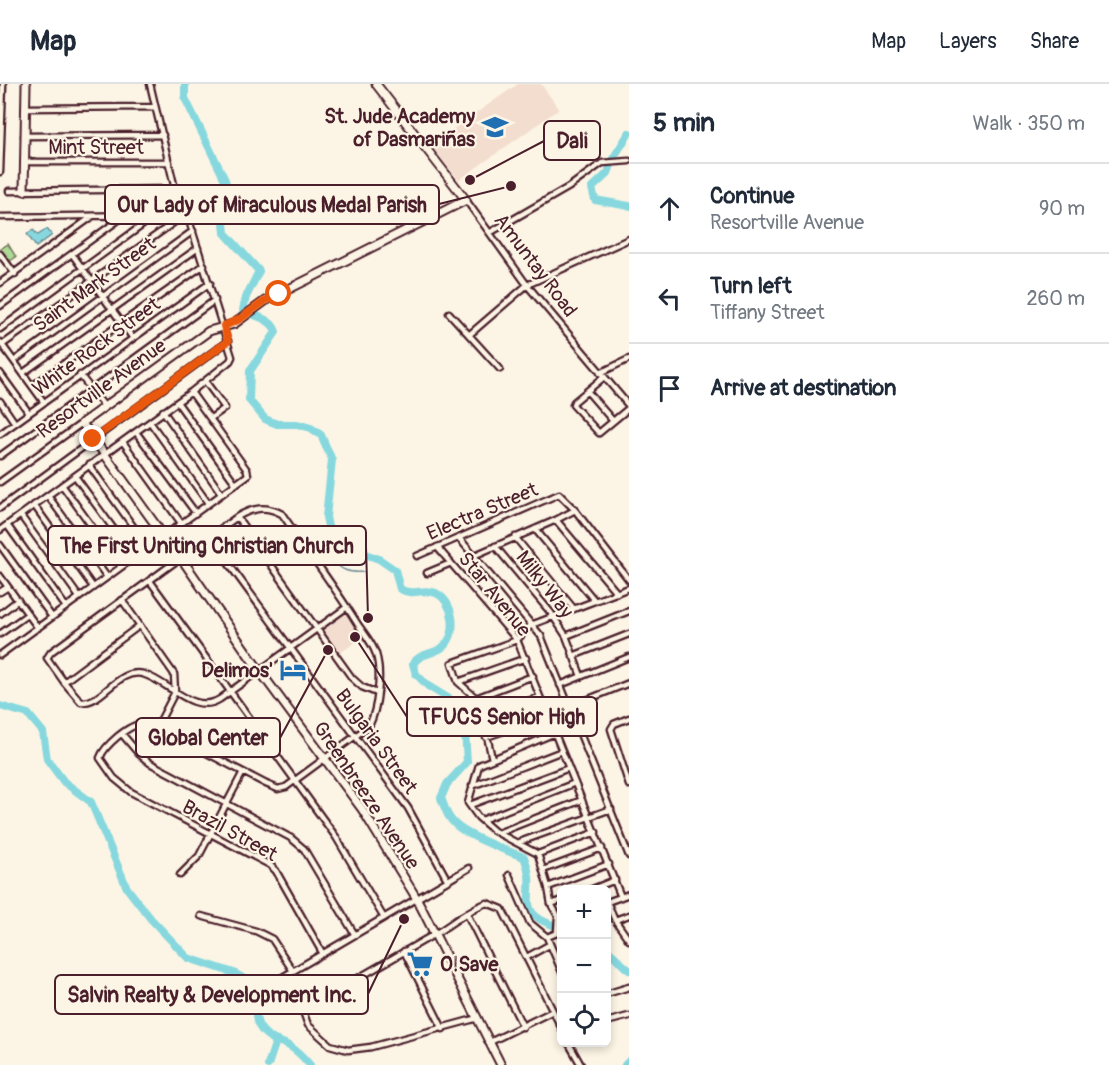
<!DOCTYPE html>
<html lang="en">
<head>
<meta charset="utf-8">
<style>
	:root { --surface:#fff; --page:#f2f2f3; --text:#1f2937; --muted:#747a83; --line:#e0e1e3 }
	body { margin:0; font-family:Pangolin,sans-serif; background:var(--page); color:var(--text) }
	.controls { position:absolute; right:18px; bottom:18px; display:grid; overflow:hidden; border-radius:9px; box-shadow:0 3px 9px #0003 }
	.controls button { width:54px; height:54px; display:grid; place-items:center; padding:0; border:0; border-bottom:2px solid var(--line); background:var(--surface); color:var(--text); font:30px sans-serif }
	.stop { position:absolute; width:18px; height:18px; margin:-14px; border:4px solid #ea580c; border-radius:50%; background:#fff }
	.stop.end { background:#ea580c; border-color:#fff; box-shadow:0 2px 6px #0008 }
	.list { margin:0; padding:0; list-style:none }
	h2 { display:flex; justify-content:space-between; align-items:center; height:78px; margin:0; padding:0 24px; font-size:26px }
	h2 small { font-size:20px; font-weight:400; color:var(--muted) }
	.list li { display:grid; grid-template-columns:39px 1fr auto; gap:18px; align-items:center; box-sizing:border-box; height:90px; padding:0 24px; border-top:2px solid var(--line) }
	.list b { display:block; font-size:22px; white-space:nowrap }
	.list p { margin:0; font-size:20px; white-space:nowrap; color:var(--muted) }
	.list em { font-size:20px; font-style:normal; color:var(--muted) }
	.icon { flex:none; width:33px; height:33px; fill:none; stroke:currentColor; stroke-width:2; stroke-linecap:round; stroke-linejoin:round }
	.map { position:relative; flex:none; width:629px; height:981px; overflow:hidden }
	header { display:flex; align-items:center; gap:36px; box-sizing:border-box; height:84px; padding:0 30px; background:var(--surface); border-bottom:2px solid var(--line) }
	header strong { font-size:28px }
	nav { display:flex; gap:33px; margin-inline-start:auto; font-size:21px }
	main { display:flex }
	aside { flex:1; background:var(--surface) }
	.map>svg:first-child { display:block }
</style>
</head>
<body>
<header>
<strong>Map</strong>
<nav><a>Map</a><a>Layers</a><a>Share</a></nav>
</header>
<main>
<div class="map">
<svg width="629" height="981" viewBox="0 0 629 981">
	<rect width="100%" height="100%" fill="#fcf5e5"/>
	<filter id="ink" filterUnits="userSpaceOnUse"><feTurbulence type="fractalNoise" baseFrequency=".0167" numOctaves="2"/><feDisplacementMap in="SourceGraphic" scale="12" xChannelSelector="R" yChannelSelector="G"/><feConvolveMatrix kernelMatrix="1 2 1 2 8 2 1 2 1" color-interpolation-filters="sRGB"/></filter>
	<g filter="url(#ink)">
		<path fill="#f3ddce" d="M518,0H541L559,25L459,96L430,61Z
			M346,526L364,553L338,570L320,543Z"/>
		<path fill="#acd997" stroke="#7b7c61" stroke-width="1.5" d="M8,160L16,173L7,179L0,165Z"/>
		<path fill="#87d8de" stroke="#6f8e96" stroke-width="1.5" d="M47,145L52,151L36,163L27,150L33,146L38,151Z"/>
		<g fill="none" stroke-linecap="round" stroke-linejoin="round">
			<path stroke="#6f8e96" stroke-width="1.5" d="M334,456L336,463L333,474C339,487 350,489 364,488"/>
			<path stroke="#87d8de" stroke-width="8" d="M185,0V14L225,96L231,118V125L224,140L225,149L259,187L246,213L243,226C255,233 272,234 276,248L250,287L249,316L265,335L277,340H297L311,344L321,351L332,376L326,433L330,452L338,460L379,475L395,486L400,505C415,513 422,503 436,509C453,517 459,548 444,562C435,571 420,568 413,580L416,590L428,602L459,621L464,632L467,678L447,700L441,714C445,724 447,733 455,740C465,751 509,768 524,773C541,812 507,828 562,844
				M629,49L614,73L608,89L592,104L595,116L629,122
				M0,622L28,630L43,648L47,675L64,698L91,718L127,804L151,835L188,874L234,889L260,904L264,913L263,920C249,930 259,947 271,954C277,958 283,958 289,962C297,966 304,974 310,981
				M606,866C616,871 620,880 629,886
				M268,981L276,957
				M625,981L629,977"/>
			<g stroke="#4a1f2b" stroke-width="9">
				<path id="street" d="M25,24L155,23
					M24,52L163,51
					M24,78H169
					M0,88L3,0
					M9,107L175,105L150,0
					M466,116L527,201L629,322
					M0,133L155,131L188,133L232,273L230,277L191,308L0,446
					M491,148L569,103L602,79L629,77
					M0,170L15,190
					M72,170L132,253
					M0,199L93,132
					M0,222L124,132
					M449,229L500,285
					M0,245L155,132
					M469,251L527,201L629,155
					M0,258L43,317
					M2,261L183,132
					M14,277L193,147
					M0,289L29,329
					M23,289L198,164
					M600,289L629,275
					M80,291L104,322
					M604,293L574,318L573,321L599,349L629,324
					M205,297L225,324L211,334
					M32,302L204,181
					M587,307L613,337
					M0,317L15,339
					M177,318L236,400
					M163,327L221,409
					M150,338L208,419
					M136,348L195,428
					M0,350L210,199
					M123,358L181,439
					M0,372L215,216
					M89,381L148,463
					M75,392L134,473
					M0,398L82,339
					M62,401L121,483
					M48,412L107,493
					M34,421L93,503
					M0,424L228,257
					M21,432L79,513
					M237,433L352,594L362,603L377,609
					M556,436L617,509
					M7,441L66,523
					M535,445L595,517
					M209,453L408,724L448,797
					M515,453L574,525
					M459,454L541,552L629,772
					M0,461L52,533
					M495,462L551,529L566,552L581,592
					M437,463L517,556L621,813
					M417,472L559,410L575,426L629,496
					M473,472L556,436L575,426
					M427,489L451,479
					M0,492L38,544
					M150,497L336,753L384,834
					M0,508L8,503
					M122,516L174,590L175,608L157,643
					M0,530L18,516
					M0,550L28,530
					M566,552L629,527
					M0,571L248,391L247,386L191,308
					M573,572L629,550
					M64,598L139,542
					M458,598L526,574
					M560,601L629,573
					M476,614L533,592
					M569,623L629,599
					M483,632L540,613
					M629,634L614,640L611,645L629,701
					M122,650L139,670L150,679L291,754L304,765L355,851
					M486,653L548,632
					M492,675L481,624L476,614L458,598L452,579L517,556L531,541L629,504
					M472,702L562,667
					M470,721L569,684
					M482,736L575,699
					M498,749L582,716
					M517,759L611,725
					M538,770L596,748
					M543,786L602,764
					M180,791L199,772L243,688
					M509,791L530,839L547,853L557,849L558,832L551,820L548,803L538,770L494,747L478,733L468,719L479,681L555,649L576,643
					M548,803L609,780
					M590,806L615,796
					M629,810L607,818L615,836L629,856
					M551,820L562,816
					M467,830L523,943
					M201,832L256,847L272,855L293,887
					M615,836L629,831
					M547,853L562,888
					M404,867L443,945
					M323,870L276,787L270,781L131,708L114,694L100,674C104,662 129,640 142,640C147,639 152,642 157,643L266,700L278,705L286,703L369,642C378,624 382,590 376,570C372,558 364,550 357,539C334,502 307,466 282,430C265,421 252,424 237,433L51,568L47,574L64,598L81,618C103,620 117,584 143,590C168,597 194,632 220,615L347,523
					M527,873L549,861
					M276,897L469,784
					M606,910L629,903
					M478,934L371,963L348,966L330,961L308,941L304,930L309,922C352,898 393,874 435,850C450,841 472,823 487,819L502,825L562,945
					M606,938L629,932
					M490,958L553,927
					M568,958L581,981"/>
			</g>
			<g stroke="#4a1f2b" stroke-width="11">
				<path id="secondary" d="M376,0L466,116L265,217L234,240L209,247L82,339L160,447L170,458L259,586L362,725L417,815L501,981
					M24,107L26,0
					M161,449L166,460L174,469"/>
			</g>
			<use href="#street" stroke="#fcf5e5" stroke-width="4.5"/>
			<use href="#secondary" stroke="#fcf5e5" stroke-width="7"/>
		</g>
	</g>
	<g fill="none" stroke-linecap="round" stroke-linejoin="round" filter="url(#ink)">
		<path stroke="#ea580c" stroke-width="8" d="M93,355L228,257L224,242L240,235L265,217L279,210"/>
	</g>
	<defs>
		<g id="school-bare" transform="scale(2.07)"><path d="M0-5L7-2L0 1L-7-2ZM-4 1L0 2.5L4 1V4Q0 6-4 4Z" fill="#1f6fb2" stroke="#fcf5e5" stroke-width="2.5" paint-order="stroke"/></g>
		<g id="hotel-bare" transform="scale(2.07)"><path d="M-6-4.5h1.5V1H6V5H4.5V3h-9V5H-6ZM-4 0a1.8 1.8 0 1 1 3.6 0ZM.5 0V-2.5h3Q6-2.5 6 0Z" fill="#1f6fb2" stroke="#fcf5e5" stroke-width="2.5" paint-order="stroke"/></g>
		<g id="supermarket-bare" transform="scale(2.07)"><path d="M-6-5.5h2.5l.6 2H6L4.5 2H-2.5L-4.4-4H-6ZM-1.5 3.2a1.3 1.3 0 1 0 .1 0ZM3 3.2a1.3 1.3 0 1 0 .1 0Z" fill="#1f6fb2" stroke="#fcf5e5" stroke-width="2.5" paint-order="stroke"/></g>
	</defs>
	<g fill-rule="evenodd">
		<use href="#school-bare" x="495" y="43"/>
		<use href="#hotel-bare" x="293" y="586"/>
		<use href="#supermarket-bare" x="420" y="880"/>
	</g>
	<g text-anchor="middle" stroke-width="4.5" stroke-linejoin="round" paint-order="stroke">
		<g font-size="20" font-weight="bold" fill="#4a1f2b" stroke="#fcf5e5" text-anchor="end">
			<text x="475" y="39">St. Jude Academy<tspan x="475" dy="23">of Dasmariñas</tspan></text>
			<text x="273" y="593">Delimos'</text>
			<text x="440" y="887" text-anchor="start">O!Save</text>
		</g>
		<g font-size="20" fill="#4a1f2b" stroke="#fcf5e5">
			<text x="96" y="70">Mint Street</text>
			<text transform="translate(536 181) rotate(53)" y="7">Amuntay Road</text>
			<text transform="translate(94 200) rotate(-36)" y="7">Saint Mark Street</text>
			<text transform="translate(96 262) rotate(-36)" y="7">White Rock Street</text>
			<text transform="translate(101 304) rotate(-36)" y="7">Resortville Avenue</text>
			<text transform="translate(482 427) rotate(-23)" y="7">Electra Street</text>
			<text transform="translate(545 500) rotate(52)" y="7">Milky Way</text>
			<text transform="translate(495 510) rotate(51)" y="7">Star Avenue</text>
			<text transform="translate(377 657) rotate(54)" y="7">Bulgaria Street</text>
			<text transform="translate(367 711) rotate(56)" y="7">Greenbreeze Avenue</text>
			<text transform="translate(230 746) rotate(29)" y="7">Brazil Street</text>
		</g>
	</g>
	<path fill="none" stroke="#4a1f2b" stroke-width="2" d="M470 96L544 57M511 102L439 120M368 534L366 462M355 553L407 633M328 566L280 654M404 835L368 910"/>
	<g fill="#4a1f2b" stroke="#fcf5e5" stroke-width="2">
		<circle cx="470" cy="96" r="6"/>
		<circle cx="511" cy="102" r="6"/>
		<circle cx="368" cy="534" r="6"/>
		<circle cx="355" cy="553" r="6"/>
		<circle cx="328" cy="566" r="6"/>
		<circle cx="404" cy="835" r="6"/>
	</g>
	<g fill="#fcf5e5" stroke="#4a1f2b" stroke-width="2">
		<rect x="544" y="37" width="56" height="39" rx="6"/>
		<rect x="105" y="101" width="334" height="39" rx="6"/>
		<rect x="48" y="442" width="318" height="39" rx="6"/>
		<rect x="407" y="613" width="190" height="39" rx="6"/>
		<rect x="136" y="634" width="144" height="39" rx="6"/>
		<rect x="55" y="891" width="313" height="39" rx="6"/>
	</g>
	<g font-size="21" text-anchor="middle" font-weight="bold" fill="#4a1f2b">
		<text x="572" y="64">Dali</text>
		<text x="272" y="128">Our Lady of Miraculous Medal Parish</text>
		<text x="207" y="469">The First Uniting Christian Church</text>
		<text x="502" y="640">TFUCS Senior High</text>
		<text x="208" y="661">Global Center</text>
		<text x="212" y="918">Salvin Realty &amp; Development Inc.</text>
	</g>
</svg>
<div class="controls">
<button>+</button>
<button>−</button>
<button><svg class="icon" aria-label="locate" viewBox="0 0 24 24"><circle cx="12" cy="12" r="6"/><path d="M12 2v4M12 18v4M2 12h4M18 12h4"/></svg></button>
</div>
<div class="stop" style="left:279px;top:210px"></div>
<div class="stop end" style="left:93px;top:355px"></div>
</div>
<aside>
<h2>5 min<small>Walk · 350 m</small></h2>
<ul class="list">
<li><svg class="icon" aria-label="ahead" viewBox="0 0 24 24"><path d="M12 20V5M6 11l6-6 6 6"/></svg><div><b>Continue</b><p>Resortville Avenue</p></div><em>90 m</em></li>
<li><svg class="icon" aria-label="left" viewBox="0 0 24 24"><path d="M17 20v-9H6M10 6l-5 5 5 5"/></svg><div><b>Turn left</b><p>Tiffany Street</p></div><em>260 m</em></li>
<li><svg class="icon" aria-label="arrive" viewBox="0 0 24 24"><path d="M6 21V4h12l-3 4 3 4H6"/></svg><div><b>Arrive at destination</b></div></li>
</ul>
</aside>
</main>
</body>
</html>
